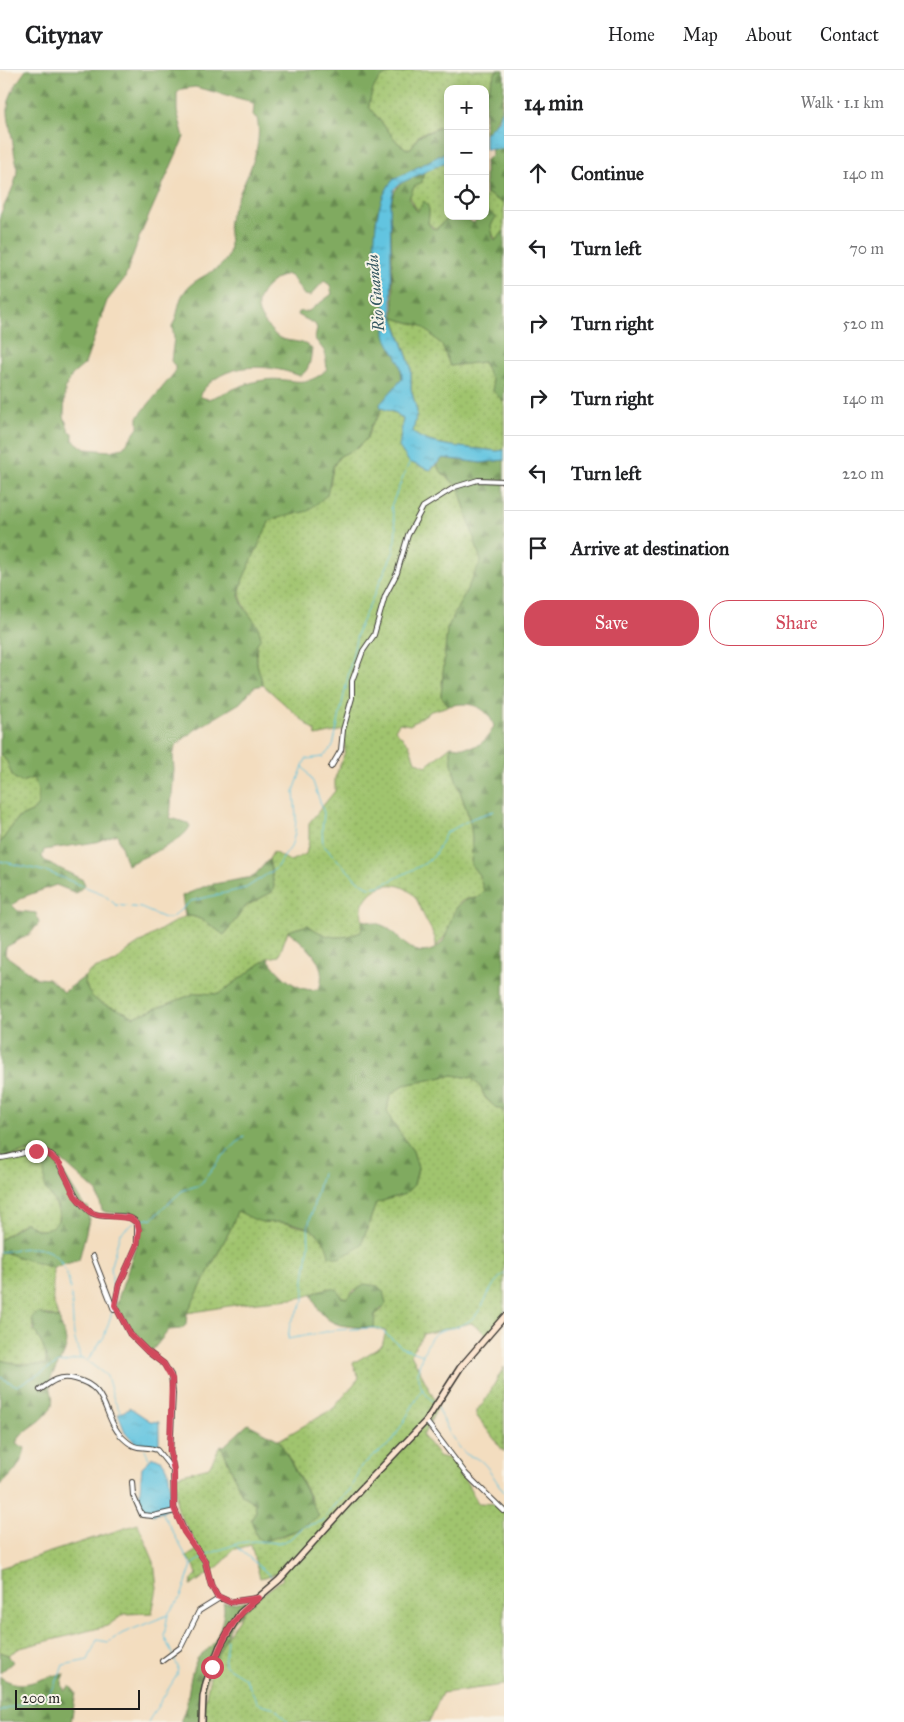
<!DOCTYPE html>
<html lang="en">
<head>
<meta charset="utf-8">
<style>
	:root { --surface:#fff; --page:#f2f2f2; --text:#202124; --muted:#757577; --line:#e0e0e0; --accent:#d1495b }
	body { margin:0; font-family:"IM FELL Great Primer",serif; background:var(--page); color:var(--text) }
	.controls { position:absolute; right:15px; top:15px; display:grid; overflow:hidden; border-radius:10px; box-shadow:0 2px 12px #0003 }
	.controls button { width:45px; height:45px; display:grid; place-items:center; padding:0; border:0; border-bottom:1px solid var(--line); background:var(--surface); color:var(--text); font:25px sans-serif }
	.scale { position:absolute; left:15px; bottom:12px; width:125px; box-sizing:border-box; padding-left:5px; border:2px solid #1c1c1c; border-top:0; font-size:14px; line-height:18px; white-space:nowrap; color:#1c1c1c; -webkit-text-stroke:4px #f7f3e8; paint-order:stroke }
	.stop { position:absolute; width:15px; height:15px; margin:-11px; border:4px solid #d1495b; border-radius:50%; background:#fff }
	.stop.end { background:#d1495b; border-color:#fff; box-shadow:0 1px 5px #0008 }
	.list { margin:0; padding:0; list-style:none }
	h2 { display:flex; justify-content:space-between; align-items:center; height:65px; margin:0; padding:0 20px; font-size:21px }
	h2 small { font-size:16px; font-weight:400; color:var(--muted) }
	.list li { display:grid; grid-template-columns:32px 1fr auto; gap:15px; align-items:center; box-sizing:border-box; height:75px; padding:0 20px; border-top:1px solid var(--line) }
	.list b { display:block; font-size:19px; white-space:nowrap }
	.list em { font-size:16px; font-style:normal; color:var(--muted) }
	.actions { display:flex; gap:10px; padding:15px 20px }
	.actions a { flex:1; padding:11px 0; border:1px solid var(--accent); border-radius:20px; text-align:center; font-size:18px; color:var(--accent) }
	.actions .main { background:var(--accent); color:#fff }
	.icon { flex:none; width:28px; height:28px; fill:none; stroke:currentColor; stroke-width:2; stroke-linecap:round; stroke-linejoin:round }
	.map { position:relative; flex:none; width:504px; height:1652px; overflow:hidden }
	header { display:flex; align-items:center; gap:30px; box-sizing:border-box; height:70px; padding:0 25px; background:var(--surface); border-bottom:1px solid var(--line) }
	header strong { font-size:24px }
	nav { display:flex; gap:28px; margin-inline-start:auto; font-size:18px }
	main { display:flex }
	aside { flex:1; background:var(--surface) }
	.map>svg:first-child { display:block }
</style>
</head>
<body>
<header>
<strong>Citynav</strong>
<nav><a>Home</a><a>Map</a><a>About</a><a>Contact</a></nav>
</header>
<main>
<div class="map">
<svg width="504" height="1652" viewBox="0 0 504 1652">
	<defs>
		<pattern id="grass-dots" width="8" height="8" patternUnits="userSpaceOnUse" patternTransform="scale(1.25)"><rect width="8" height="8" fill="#a0c46e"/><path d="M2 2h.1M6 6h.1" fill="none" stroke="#89a85f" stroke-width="1.8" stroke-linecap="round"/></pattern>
		<pattern id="forest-firs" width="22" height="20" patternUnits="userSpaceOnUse" patternTransform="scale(1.25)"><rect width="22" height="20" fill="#80aa61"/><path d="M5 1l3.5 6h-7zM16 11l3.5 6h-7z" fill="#688a4f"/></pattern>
		<pattern id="water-ripples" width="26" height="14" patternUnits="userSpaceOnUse" patternTransform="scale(1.25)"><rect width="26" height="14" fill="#62c4e0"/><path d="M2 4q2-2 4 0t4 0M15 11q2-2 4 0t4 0" fill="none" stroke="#54a8c0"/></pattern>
	</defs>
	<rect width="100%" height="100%" fill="#f7f3e8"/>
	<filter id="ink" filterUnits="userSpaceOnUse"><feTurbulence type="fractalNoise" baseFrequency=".02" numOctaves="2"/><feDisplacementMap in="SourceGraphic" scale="10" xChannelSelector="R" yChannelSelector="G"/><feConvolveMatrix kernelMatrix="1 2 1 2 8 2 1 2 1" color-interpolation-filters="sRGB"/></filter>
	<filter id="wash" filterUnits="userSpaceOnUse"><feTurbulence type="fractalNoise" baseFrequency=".0096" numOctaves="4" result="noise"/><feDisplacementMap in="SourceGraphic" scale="20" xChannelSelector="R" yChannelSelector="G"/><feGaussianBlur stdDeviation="1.12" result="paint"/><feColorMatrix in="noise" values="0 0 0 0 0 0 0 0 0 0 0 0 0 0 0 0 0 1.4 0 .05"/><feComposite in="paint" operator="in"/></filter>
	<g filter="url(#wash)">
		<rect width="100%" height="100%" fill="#f3ddbf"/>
		<path fill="url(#grass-dots)" stroke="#5e7045" d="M409,0H497L485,25V19H448V54L419,65L411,78L407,79L398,73L369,37C370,25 375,7 389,4C396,2 402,5 409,0Z
			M448,91V146H451L436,159L428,153L429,140L420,139L418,142L409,125L414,117L423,108V102Z
			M485,122L504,134V161L496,170L491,161L489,141L485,139Z
			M394,248L422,256L442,275L450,296L483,292L492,310L493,321L504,332V380L497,381C476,378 426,377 413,362L417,341L411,319V297Z
			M381,338L396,343L403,349L400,368L409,392L430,400L437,395L442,403L458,416L482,491L447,559L441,626L449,636L431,641L410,655L399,653L395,660L409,674L415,691L426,696L451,676C450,702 462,723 469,748C473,763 472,779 471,795L479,805L484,821L477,828C452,829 458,839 450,857C447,864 441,871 436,877C437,869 431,859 427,852C422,844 420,834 415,827C401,809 375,811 364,832C359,841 364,852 362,862C340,870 326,869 308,855L288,861L279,886L268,888L219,924L196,923L134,947C112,933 88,938 84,907C94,896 101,898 113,893C118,891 121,886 125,883C132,877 180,847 187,846C199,845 214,858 224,865L246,836L272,822L274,816L269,789L273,782L290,791L306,784L309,771V753L335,721V708L345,682L344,660L316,666L315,661L263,615L257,594L256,575L261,568C256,548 238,537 240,515L270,450L278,448L330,415L333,397L340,386L357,378L370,362L371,356L380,344Z
			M0,683L7,692L13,707L21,712L33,708L38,720V735L32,742L18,748L0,773Z
			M453,1005L471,1008L480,1016L485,1028L495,1037L504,1041V1247L488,1265L471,1253L423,1264L411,1284L438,1336L423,1366L439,1386L459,1392L462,1404L478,1433L499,1434L504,1440V1615L442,1623L429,1652H200L215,1585L247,1536L283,1509L280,1503L260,1508L251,1475L232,1480C225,1496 204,1505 191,1516L192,1510L197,1504L194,1495L186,1487L196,1481L198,1477L177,1439L175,1406L209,1397L221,1375L242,1425L255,1433L256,1441L251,1450L278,1468L297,1460L311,1429L279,1370L333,1339L359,1308L353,1293L382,1276L386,1261L374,1258L375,1245L383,1239L355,1219L347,1228L321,1220C303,1230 288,1229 268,1231C241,1233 214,1239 187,1243L231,1158L237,1141L263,1152H280L310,1159L319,1164L327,1173L361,1176L376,1133L405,1124L414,1115L418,1098L413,1081L392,1052L387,1041L390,1025L404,1015Z
			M39,1079L48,1081L45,1120C59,1132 68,1160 41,1160C34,1160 31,1153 23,1154C17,1156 5,1166 0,1170V1088L26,1083Z
			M0,1181L53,1198V1231L59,1249L47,1244L32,1258C39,1267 49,1284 45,1295L18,1294L0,1290Z
			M504,1297V1382L476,1345V1340L483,1334Z
			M138,1454L154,1492L157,1518L152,1543L124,1544L107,1556L20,1578L8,1585L0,1582V1498Z"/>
		<path fill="url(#forest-firs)" stroke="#4e633e" fill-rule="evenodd" d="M26,0H409C402,5 396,2 389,4C375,7 370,25 369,37L398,73L407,79L411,78L419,66L448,54V81L393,110L388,117L376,151L378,216L387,244L385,253L400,291L402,309L381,334L380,344L371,356L367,368L357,378L340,386L333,396L327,425L308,441L270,450L243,509L239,525L243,536L258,556L261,568L256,575L257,594L263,615L254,617L240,633L195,660L176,675L173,685L174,700L170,748L188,753L190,756C183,773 144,786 127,795L117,764L96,772L44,780L42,787L45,791L83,810L85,815L76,823L56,815L23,827L12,835L18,841L36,843L39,853L30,864L6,877L5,885L37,908L49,909L64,922L84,907C88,938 112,933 134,947L196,923L219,924L268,888C278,905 299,924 319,919C329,893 307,876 288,861L308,855C326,869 340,870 361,862L363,850C371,852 379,853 386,857C399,865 410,886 429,881C459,873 440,830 477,828L484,821L479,805L471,795C472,779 473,763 469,748C462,723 450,702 451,676C474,679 483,678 494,656C487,635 468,631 449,636L441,626L447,559L481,491L458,416L442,403L437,395L443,388L481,393L504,390V1041L495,1037L485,1027L480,1016L471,1008L453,1005L404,1015L390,1025L387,1041L392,1052L413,1081L418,1098L414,1115L405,1124L376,1133L361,1176L340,1188L329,1186C325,1160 303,1154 279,1152C274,1152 268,1153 263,1152C254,1151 245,1144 237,1141L231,1158L187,1243L186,1255L181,1259L169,1260L151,1282L129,1260L115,1238L143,1154L130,1145L105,1142L102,1140L97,1122L60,1089L61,1099L84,1136L88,1137L89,1150L79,1190L53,1198L0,1181V1170L26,1152C31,1155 35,1160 40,1160C44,1161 47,1158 51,1157C68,1148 55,1129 45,1120L44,1089L48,1081C39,1076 12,1086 0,1088V773L18,748L32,742L38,735V720L33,708L21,712L13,707L7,692L0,683V146C5,131 17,115 17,99C17,92 14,86 14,80C8,40 0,35 26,0ZM195,17L249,31L254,35L253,46L257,48C265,84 239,117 229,150C226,162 234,174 227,188C218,204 193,206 183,224C177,234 179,245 172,256L174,268L171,291L175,296V302L138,347V358L123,378L110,381L85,379L73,370V363L69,361L64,346L65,318L72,305L85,294L107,231L125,208L139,168L184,67L177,41V23L182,19ZM286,204L292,207L304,225L310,226L324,211L330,215L332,224L309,241L299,242L298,245L315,254L317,258L315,269L325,282L327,299C305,321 290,306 264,310C246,312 226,323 208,329L201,327L200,324C223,291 267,293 300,306C311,299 310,290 312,279C302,269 291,273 280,268C274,265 270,259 266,254C247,233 264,214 286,204Z
			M497,0H504C504,23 504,50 485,64V25Z
			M491,78L504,79V134L485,122V91L492,84Z
			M423,102L422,112L414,117L409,128L417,142L424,131C431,136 429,145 428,153L432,158L437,159C446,147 452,146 467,146L468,150L474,153L478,146H485V139L496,147L491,155L493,168L496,170L504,161V332L493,321L492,310L483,292L450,296L442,275L422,256L394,248L390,135C396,112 402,112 423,102Z
			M269,789L274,816L272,822L246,836L224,865C214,858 198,844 185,846L182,826L208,815L253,807Z
			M364,1214L378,1216L383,1221L386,1234L375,1245L374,1258C343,1256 324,1259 312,1225C322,1219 328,1217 338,1220L341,1227L347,1228Z
			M38,1243L59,1249C61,1256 65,1264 66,1271C68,1287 50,1301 50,1314C51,1324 56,1331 49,1341C40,1355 25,1357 16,1373L25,1378C22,1395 12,1405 0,1416V1290L18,1294L45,1295C51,1280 32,1265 32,1247Z
			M248,1354L279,1370L319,1446L297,1460L263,1472L257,1467L251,1450L256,1441L255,1433L242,1425L221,1375L224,1376Z
			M257,1529L233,1551L205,1613L200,1652H180C191,1631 187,1608 197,1589C201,1583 207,1581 211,1576C218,1568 227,1542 223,1533C234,1534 245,1530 257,1529Z
			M0,1582L8,1585L13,1592L0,1603Z
			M64,1604L62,1613L64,1621L70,1616L76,1623L71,1652H0V1607C26,1623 38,1606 64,1604Z"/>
		<path fill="url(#water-ripples)" stroke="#3f707e" d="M504,35V79H485V64L498,51Z
			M448,81V91L399,114L394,119L390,135L392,244L411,297V319L417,341L413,362C426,377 477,378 497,381L504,380V390L481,393L443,388L430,400L409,392L399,377L403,349L396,343L381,338L380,334L402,309C402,285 388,280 385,263C384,256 388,250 387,244C385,234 380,224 378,214C373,182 371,136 393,110Z
			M129,1337L150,1351L159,1352V1374L138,1376L125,1362L118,1344L129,1339Z
			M153,1387C176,1392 167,1419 171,1436L163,1442L153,1445L143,1440L139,1431L142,1397Z"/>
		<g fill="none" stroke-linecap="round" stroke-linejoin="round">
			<path stroke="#62c4e0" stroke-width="1" d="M303,696L313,712L324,743L322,760L323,775L357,810L369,817L380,816L424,794L434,786L446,763L473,748L494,741
				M0,791L48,802L103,824L116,835L141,838L164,848H171L191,831L246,818L275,799L291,777L295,763L296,747L294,721L304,693L306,689L323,687L333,676L358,560L394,481L396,458L391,436L410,391
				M322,1103L308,1157L309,1175L304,1209V1231L290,1253L288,1269L335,1260L375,1258L380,1259L403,1278L423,1285
				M137,1151L153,1148L183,1120L200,1115L221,1088L244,1066
				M0,1182C16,1180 35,1174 50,1182C75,1195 71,1241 74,1265C75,1273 79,1279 80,1288
				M114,1233L111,1195L120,1164L134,1152
				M88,1290L104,1267L112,1242
				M0,1307L17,1316L57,1294L83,1288L107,1306L114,1330L121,1343
				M435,1333C427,1327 417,1314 418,1304C418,1294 428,1268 436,1263C450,1255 461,1260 474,1247C487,1234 488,1215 504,1204
				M438,1337C445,1354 452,1372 466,1384C470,1387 476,1387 480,1390C491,1399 495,1411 504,1422
				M145,1379L149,1389
				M163,1444L191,1495
				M236,1476L276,1511
				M227,1570L224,1595L245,1608L258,1633L275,1638L288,1652
				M0,1642C36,1625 49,1639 63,1595L88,1590L97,1570L108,1572L123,1563L168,1545
				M148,1652L177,1605L178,1597L164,1566L168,1544L181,1527L192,1495L206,1485L239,1473L254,1471L280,1473L290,1469L302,1457L323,1451L334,1435L350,1420L361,1396L392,1372L423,1318"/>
		</g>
	</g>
	<g filter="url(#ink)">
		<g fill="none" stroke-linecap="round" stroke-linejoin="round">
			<g stroke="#3c3934" stroke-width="6">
				<path id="street" d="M331,697L341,680L343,660L352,628V611L363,581L374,565L385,526L397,503L408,465L423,437L455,417L478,410L504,411
					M0,1088C13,1087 26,1081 38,1081C65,1080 69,1131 92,1143C105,1150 127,1141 137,1153V1175L119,1215L115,1235L130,1264L147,1281L164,1294L171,1305L173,1323L170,1381L173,1397L174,1438L185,1462L205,1491L211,1515L217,1526L230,1532L256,1528
					M93,1186L114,1240
					M40,1320C52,1311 60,1305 75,1309C110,1317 102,1347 122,1367C138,1383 141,1374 157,1380L172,1399
					M426,1351L466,1404L504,1441
					M132,1412L133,1425L142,1445L153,1446L175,1441
					M162,1591L181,1577L199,1541L220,1528"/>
			</g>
			<g stroke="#3c3934" stroke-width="8">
				<path id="secondary" d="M202,1652L203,1627L206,1613L220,1576L240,1543L279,1510L361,1419L426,1351L460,1298L504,1247"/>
			</g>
			<use href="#street" stroke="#fff" stroke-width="4"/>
			<use href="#secondary" stroke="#fce5d0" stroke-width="5"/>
		</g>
	</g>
	<g fill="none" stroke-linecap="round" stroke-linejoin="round" filter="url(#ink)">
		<path stroke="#d1495b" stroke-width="6" d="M36,1081L46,1082L60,1094L75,1126L90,1142L98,1145L130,1148L137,1153L139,1160L137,1175L119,1215L115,1235L130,1264L147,1281L164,1294L172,1309L170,1381L174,1401V1438L184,1462L205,1491L211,1515L217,1526L230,1532L259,1528C232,1547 224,1567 212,1597"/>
	</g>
	<g text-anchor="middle" stroke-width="4" stroke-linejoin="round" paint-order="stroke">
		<g font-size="16" font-style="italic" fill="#345761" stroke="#f7f3e8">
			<text transform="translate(375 223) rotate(-95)" y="6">Rio Guandu</text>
		</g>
	</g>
</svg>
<div class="controls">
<button>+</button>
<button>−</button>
<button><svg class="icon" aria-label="locate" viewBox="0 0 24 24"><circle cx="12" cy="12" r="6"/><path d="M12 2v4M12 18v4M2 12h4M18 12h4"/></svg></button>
</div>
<div class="scale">200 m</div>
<div class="stop" style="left:212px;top:1597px"></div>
<div class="stop end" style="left:36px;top:1081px"></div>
</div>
<aside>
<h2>14 min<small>Walk · 1.1 km</small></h2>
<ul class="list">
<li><svg class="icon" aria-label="ahead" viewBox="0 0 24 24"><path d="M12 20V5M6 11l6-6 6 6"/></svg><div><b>Continue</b></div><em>140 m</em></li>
<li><svg class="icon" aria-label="left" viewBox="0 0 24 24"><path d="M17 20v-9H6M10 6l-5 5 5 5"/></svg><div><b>Turn left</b></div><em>70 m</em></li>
<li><svg class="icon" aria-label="right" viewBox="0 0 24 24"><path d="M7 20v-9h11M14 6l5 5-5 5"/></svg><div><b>Turn right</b></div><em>520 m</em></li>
<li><svg class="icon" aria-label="right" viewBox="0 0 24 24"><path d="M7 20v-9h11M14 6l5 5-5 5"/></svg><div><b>Turn right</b></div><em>140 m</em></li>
<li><svg class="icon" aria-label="left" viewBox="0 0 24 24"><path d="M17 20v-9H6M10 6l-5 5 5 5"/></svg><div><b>Turn left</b></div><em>220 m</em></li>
<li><svg class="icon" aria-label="arrive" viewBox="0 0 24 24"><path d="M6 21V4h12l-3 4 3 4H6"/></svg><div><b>Arrive at destination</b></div></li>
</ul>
<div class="actions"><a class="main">Save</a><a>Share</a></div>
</aside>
</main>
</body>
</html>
